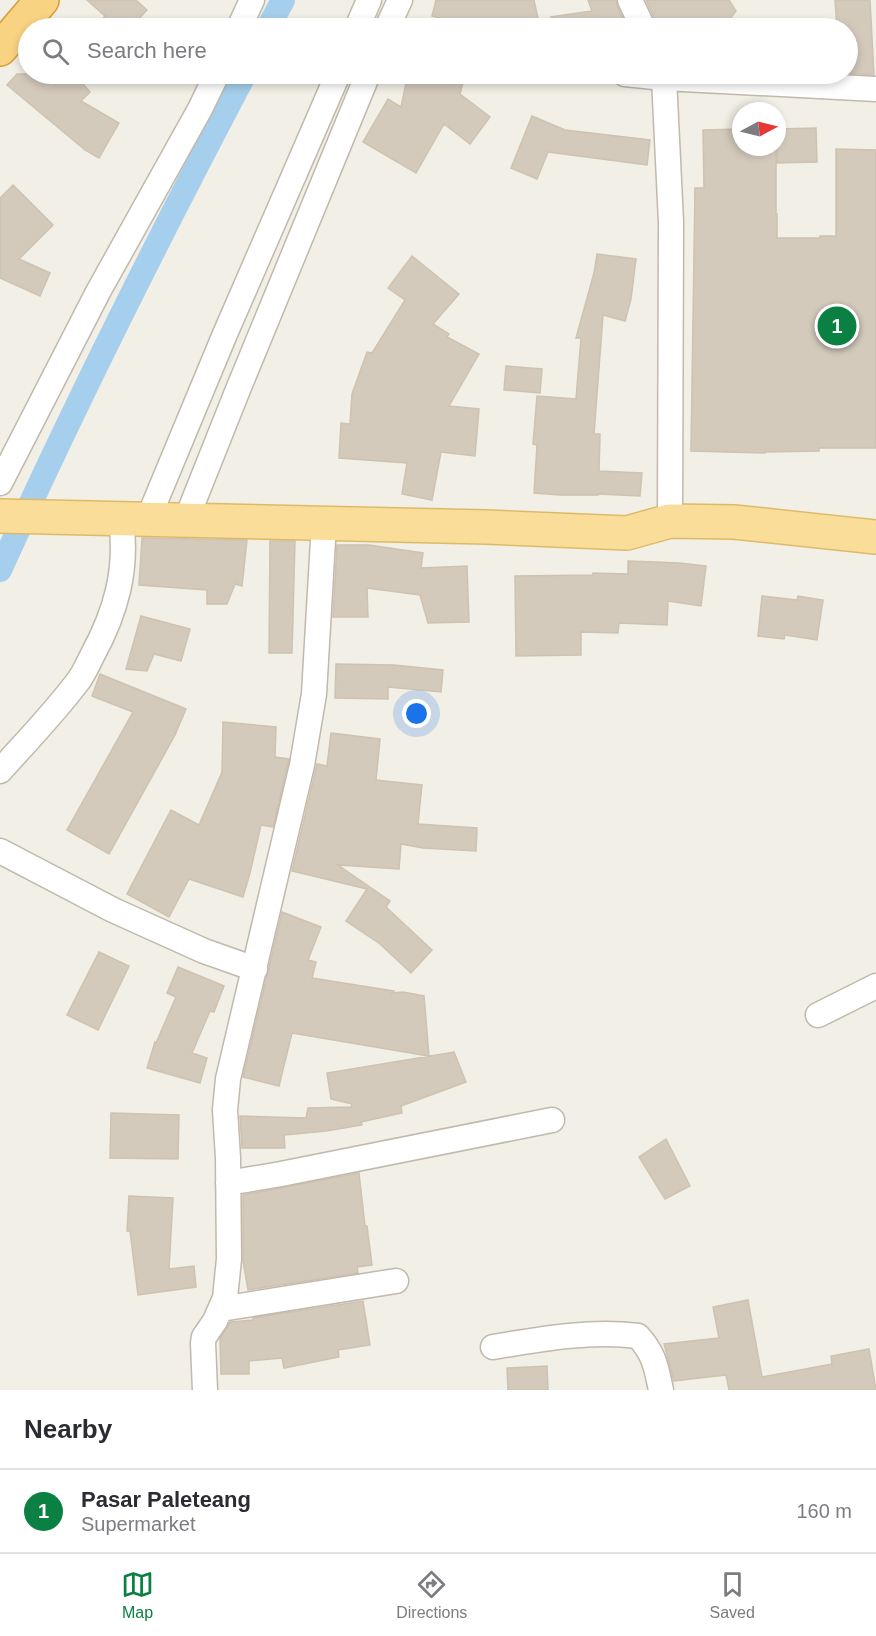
<!DOCTYPE html>
<html lang="en">
<head>
<meta charset="utf-8">
<style>
	:root { --surface:#fff; --page:#f2f2f3; --text:#2b2b33; --muted:#7c7c81; --line:#e1e1e2; --accent:#0b8043 }
	body { margin:0; font-family:Helvetica,sans-serif; background:var(--page); color:var(--text) }
	.compass { position:absolute; left:732px; top:102px; width:54px; height:54px; border-radius:50%; background:var(--surface); box-shadow:0 3px 9px #0003; rotate:83deg }
	.you { position:absolute; left:417px; top:714px; width:21px; height:21px; margin:-15px; border:4px solid #fff; border-radius:50%; background:#1a73e8; box-shadow:0 0 0 9px #1a73e833 }
	.badge { display:grid; place-items:center; width:39px; height:39px; border-radius:50%; background:var(--accent); color:#fff; font-size:20px; font-weight:700 }
	.pin { position:absolute; translate:-50% -50%; border:3px solid #fff; box-shadow:0 2px 6px #0006 }
	.list { margin:0; padding:0; list-style:none }
	h2 { display:flex; justify-content:space-between; align-items:center; height:78px; margin:0; padding:0 24px; font-size:26px }
	h2 small { font-size:20px; font-weight:400; color:var(--muted) }
	.list li { display:grid; grid-template-columns:39px 1fr auto; gap:18px; align-items:center; box-sizing:border-box; height:84px; padding:0 24px; border-top:2px solid var(--line) }
	.list b { display:block; font-size:22px; white-space:nowrap }
	.list p { margin:0; font-size:20px; white-space:nowrap; color:var(--muted) }
	.list em { font-size:20px; font-style:normal; color:var(--muted) }
	.icon { flex:none; width:33px; height:33px; fill:none; stroke:currentColor; stroke-width:2; stroke-linecap:round; stroke-linejoin:round }
	.map { position:relative; flex:none; width:876px; height:1390px; overflow:hidden }
	.search { position:absolute; background:var(--surface); box-shadow:0 3px 9px #0003; left:18px; right:18px; top:18px; height:66px; display:flex; align-items:center; gap:15px; box-sizing:border-box; padding:0 21px; border-radius:33px; color:var(--muted); font-size:22px }
	.sheet { height:162px; background:var(--surface) }
	nav { display:flex; justify-content:space-around; align-items:center; box-sizing:border-box; height:84px; border-top:2px solid var(--line); background:var(--surface); font-size:16px; color:var(--muted) }
	nav a { display:grid; justify-items:center; gap:3px }
	nav .on { color:var(--accent) }
	.map>svg:first-child { display:block }
</style>
</head>
<body>
<div class="map">
<svg width="876" height="1390" viewBox="0 0 876 1390">
	<rect width="100%" height="100%" fill="#f2efe6"/>
	<g fill="none" stroke-linecap="round" stroke-linejoin="round">
		<path stroke="#a5cfec" stroke-width="24" d="M268,28L283,0
			M0,570C76,402 159,237 245,74"/>
	</g>
	<path fill="#d3cabc" stroke="#cec2b0" stroke-width="1.5" d="M87,0H136L147,10L130,28H94L105,16Z
		M436,0H534L540,28H478L432,16Z
		M588,0H616L617,6L628,28H552L551,17L592,11Z
		M646,0H729L736,11L723,28H657L656,22Z
		M835,0H870L874,75L848,73V28H837Z
		M17,74H96L83,84L90,92L81,101L119,123L99,158L85,150L7,85Z
		M408,74H465L460,94L490,117L470,144L444,124L416,173L363,142L388,99L401,107Z
		M532,116L565,130L650,140L647,165L548,152L537,179L511,168Z
		M816,128L817,162L777,163V129Z
		M741,129V147H776V214H777V238H820V236H836V149L876,150V448H819V451L765,452V453L691,451L695,188H704L703,130Z
		M13,185L53,225L19,259L50,273L40,296L0,278V198Z
		M597,254L636,259L631,299L625,321L603,315L594,434H600L599,471L642,473L640,496L598,494V495H561L534,493L537,445L533,444L537,396L576,399L581,338H576L594,273Z
		M412,256L459,294L433,324L449,334L447,337L479,354L449,406L479,409L475,456L441,452L432,500L402,494L407,463L339,458L341,423L350,424L352,394L367,352L372,353L405,300L388,288Z
		M506,366L542,369L540,393L504,390Z
		M142,538L247,540L242,586L235,584L227,604H207V590L139,585Z
		M270,541H295L292,653H269Z
		M337,545H369L423,553L421,568L467,566L469,622L428,623L420,595L367,588L368,617H333Z
		M628,561L679,563L706,566L701,606L668,601L667,625L619,623L618,633L581,632V655L516,656L515,576L593,575V573L628,574Z
		M762,596L797,600L798,596L823,600L817,640L785,635L784,639L758,636Z
		M141,616L190,629L181,661L154,654L147,671L126,669Z
		M336,664L394,665L443,670L441,692L388,687V699L335,698Z
		M100,674L186,709L175,735L109,854L67,830L133,712L92,696Z
		M223,722L276,727L275,757L289,759L273,827L261,825L250,873L243,897L189,879L169,917L127,894L171,810L199,825L222,772Z
		M331,733L380,739L376,780L422,785L418,824L477,828L476,851L423,848L401,844L399,869L338,865L390,901L386,907L432,950L411,973L380,944L346,921L367,889L292,871L317,764L327,766Z
		M282,912L321,927L308,960L316,962L312,978L394,991L392,993L403,992L424,996L429,1056L292,1033L279,1086L243,1077Z
		M99,952L129,966L98,1030L67,1015Z
		M178,967L224,986L214,1012L210,1011L192,1053L207,1058L200,1083L147,1068L155,1042L156,1043L176,997L167,993Z
		M454,1052L466,1082L401,1106L402,1113L361,1122L362,1125L326,1131L284,1135L285,1148H242L240,1116L306,1118L308,1108L351,1107L352,1104L331,1099L327,1073Z
		M111,1113L179,1115L178,1159L110,1158Z
		M666,1139L690,1186L665,1199L639,1157Z
		M359,1173L365,1226H367L372,1265L357,1267L358,1273L248,1290L243,1261V1195Z
		M129,1196L173,1198L169,1269L194,1266L196,1287L138,1295L130,1231H127Z
		M748,1300L762,1377L832,1364L831,1356L869,1349L876,1390H729L726,1375L674,1381L664,1344L719,1338L713,1307Z
		M363,1301L370,1345L338,1350L339,1357L284,1368L282,1358L249,1361V1374H221L220,1339L230,1322L253,1320V1318Z
		M547,1366L548,1390H508L507,1368Z"/>
	<g fill="none" stroke-linecap="round" stroke-linejoin="round">
		<g stroke="#c0b9ac" stroke-width="27">
			<path id="minor" d="M630,0L643,28
				M239,28L252,0
				M357,28L369,0
				M387,28L400,0
				M625,74L664,78L876,89
				M662,74L664,78L671,222L670,521
				M0,483L98,292L200,109L217,74
				M148,519L225,334L338,74
				M186,520L237,392L368,74
				M0,771C27,741 55,712 79,680C84,673 88,664 92,656C116,612 128,570 121,519
				M0,851L113,910L204,951L255,969
				M818,1015L876,986
				M228,1183L281,1174L552,1120
				M221,1309L396,1281
				M493,1347C541,1339 590,1330 638,1336C655,1355 656,1367 661,1390
				M205,1390L203,1343L204,1337L215,1321L225,1298L229,1259L228,1158L225,1110L228,1079L302,765L314,694L324,523"/>
		</g>
		<g stroke="#ddba69" stroke-width="36">
			<path id="primary" d="M0,516L486,527L627,533L670,521L734,522L876,537"/>
		</g>
		<g stroke="#d59d3d" stroke-width="36">
			<path id="trunk" d="M0,49L42,0"/>
		</g>
		<use href="#minor" stroke="#fff" stroke-width="24"/>
		<use href="#primary" stroke="#f9dd98" stroke-width="33"/>
		<use href="#trunk" stroke="#f8d382" stroke-width="33"/>
	</g>
</svg>
<svg class="compass" viewBox="-18 -18 36 36"><path d="M0-13l5 13h-10z" fill="#e53935"/><path d="M0 13l5-13h-10z" fill="#7c7c81"/></svg>
<div class="you"></div>
<div class="pin badge" style="left:837px;top:326px">1</div>
<div class="search"><svg class="icon" aria-label="search" viewBox="0 0 24 24"><circle cx="10" cy="10" r="6"/><path d="M15 15l6 6"/></svg>Search here</div>
</div>
<section class="sheet">
<h2>Nearby<small></small></h2>
<ul class="list">
<li><span class="badge">1</span><div><b>Pasar Paleteang</b><p>Supermarket</p></div><em>160 m</em></li>
</ul>
</section>
<nav>
<a class="on"><svg class="icon" aria-label="map" viewBox="0 0 24 24"><path d="M3 6l6-2 6 2 6-2v14l-6 2-6-2-6 2zM9 4v14M15 6v14"/></svg>Map</a>
<a><svg class="icon" aria-label="directions" viewBox="0 0 24 24"><path d="M12 3l9 9-9 9-9-9zM9 14v-3h6M13 9l2 2-2 2"/></svg>Directions</a>
<a><svg class="icon" aria-label="saved" viewBox="0 0 24 24"><path d="M7 4h10v16l-5-4-5 4z"/></svg>Saved</a>
</nav>
</body>
</html>
